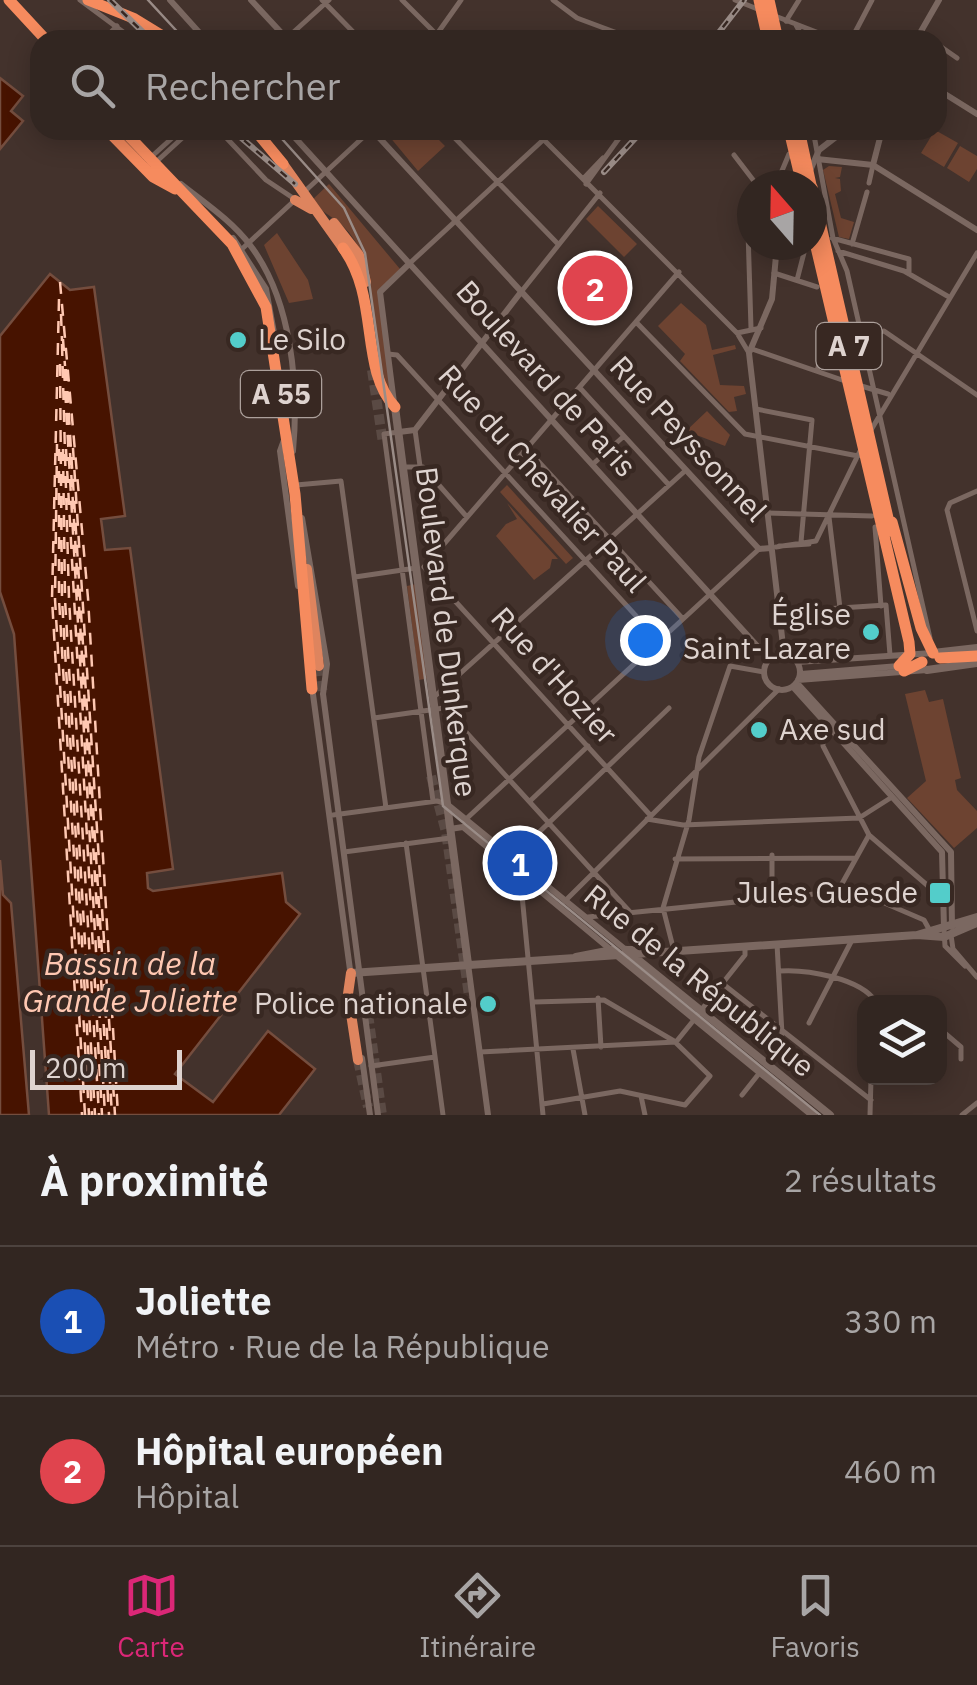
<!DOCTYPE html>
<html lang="fr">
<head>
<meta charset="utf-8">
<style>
	:root { --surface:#322621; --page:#3a2e2a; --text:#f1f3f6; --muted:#a8a5a5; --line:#4d433f; --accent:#db2777 }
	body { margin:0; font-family:"IBM Plex Sans",sans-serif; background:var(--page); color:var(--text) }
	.controls { position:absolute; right:30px; bottom:30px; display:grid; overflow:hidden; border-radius:20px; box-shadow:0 5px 25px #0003 }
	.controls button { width:90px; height:90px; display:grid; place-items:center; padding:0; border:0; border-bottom:2px solid var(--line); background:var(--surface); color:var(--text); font:50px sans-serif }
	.compass { position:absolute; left:737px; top:170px; width:90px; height:90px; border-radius:50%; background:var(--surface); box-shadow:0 5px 25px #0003; rotate:340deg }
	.scale { position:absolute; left:30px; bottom:25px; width:152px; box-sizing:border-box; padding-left:10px; border:5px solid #ded3cf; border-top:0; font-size:28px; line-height:35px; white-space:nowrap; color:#ded3cf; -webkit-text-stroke:8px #382822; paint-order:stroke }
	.you { position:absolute; left:645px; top:640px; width:35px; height:35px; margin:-25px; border:8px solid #fff; border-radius:50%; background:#1a73e8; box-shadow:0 0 0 15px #1a73e833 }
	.badge { display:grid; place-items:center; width:65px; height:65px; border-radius:50%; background:var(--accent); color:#fff; font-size:32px; font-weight:700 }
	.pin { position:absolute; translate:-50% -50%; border:5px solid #fff; box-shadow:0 2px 10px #0006 }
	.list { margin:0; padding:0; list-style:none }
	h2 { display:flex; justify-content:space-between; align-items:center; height:130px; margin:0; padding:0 40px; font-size:42px }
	h2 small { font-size:32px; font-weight:400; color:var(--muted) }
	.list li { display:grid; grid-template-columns:65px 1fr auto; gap:30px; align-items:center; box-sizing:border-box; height:150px; padding:0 40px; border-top:2px solid var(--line) }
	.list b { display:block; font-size:38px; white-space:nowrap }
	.list p { margin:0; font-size:32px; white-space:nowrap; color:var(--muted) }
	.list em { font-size:32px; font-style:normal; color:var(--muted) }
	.icon { flex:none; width:55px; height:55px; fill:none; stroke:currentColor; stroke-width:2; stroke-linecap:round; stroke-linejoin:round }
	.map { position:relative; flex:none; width:977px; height:1115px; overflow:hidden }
	.search { position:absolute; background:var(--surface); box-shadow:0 5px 25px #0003; left:30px; right:30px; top:30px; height:110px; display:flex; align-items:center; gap:25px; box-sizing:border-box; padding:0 35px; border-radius:30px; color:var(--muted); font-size:38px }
	.sheet { height:430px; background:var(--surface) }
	nav { display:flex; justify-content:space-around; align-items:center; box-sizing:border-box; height:140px; border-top:2px solid var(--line); background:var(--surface); font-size:28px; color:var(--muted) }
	nav a { display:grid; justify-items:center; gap:5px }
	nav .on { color:var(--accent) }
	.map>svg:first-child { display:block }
</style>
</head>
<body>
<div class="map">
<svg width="977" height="1115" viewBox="0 0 977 1115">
	<rect width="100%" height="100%" fill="#43322c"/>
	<path fill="#6d4331" d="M384,130H429L445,146L418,171Z
		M935,130L958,143L944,167L921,153Z
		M960,146L977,156V169L969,182L947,168Z
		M829,166L842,167L840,177L835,178L840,179L841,191L835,194L841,218L854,222L849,239L839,237L823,170Z
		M329,184L400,269L378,292L392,398C361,353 385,285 353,238C342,221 325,214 310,202Z
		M598,206L637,244L624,257L586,219Z
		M277,233L308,280L313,299L289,303L264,245Z
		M681,303L706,325L712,350L735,345L736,349L713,355L720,385L744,386L746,394L734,397L737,411L729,412L680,361L685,354L658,326Z
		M707,411L730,435L725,446L686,431Z
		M507,485L573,558L566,564L500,492Z
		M507,503L558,559H552L550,568L534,580L496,536L506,524L517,519Z
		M416,584L429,678L419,680L407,586Z
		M925,690L929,702L943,699L961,778L955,780L957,790L977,811V828L954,848L907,798L926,781L905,694Z"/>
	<path fill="#471300" stroke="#744d3e" stroke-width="2.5" d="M0,78L23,96L11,111L23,121L0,149Z
		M50,274L70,290L94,287L125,516L101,519L105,550L130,548L173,869L147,873L148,888L153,891L282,873L286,902L300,914L175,1074L213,1102L268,1031L315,1069L279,1115H49L14,634L0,592V336Z
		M0,860L3,895L11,903L29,1115H0Z"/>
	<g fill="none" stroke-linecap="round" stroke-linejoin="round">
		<path stroke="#ffc8b2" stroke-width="2.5" stroke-dasharray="12 10" stroke-linecap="butt" d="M60,282L88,598L118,1115
			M59,299L52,599L82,1115
			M61,314L62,341
			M63,339L65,366
			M62,344L69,599L99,1115
			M60,364L62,599L92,1115
			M64,369L105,1115
			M66,369L112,1115
			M57,444L55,599L85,1115
			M73,448L115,1115
			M59,449V599L89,1115
			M63,449L65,599L95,1115
			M66,449L102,1115
			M70,453L109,1115"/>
		<path stroke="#5a4a44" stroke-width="10" stroke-dasharray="10 5" stroke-linecap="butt" d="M372,370L383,443
			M319,666L323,695
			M431,776L446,832L471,1010
			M368,1014L382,1115
			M358,1060L368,1107"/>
		<path stroke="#7b6861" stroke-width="5" d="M80,0L134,40
			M322,0L361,40
			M402,0L442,40
			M553,0L577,18L636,40
			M735,0L760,10
			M775,16L837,40
			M786,21L799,0
			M796,25L804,40
			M920,33L931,40
			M437,34L461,0
			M287,38L329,0
			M103,40L117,26
			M851,40L872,0
			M937,44L957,58
			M219,130L266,180L293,198
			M447,130L558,244
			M534,130L737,333L749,353
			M813,130L833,238L847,271L930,638
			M734,155L757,185
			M150,158L181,130
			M156,162L191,130
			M583,179L603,158
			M869,183L873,165
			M586,184L625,130
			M776,185L789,154
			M303,193L371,130
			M832,238L909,259V274
			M852,244L867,192
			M243,248L295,200
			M838,251L904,271L949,297
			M410,263L542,141
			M774,273L817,287
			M797,280L806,245
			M521,292L600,193
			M636,322L745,434L858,456
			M751,328L748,231L752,227
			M737,333L761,328
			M861,336L884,331L977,395
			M752,349L848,382
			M388,354L397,355L659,641
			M817,371L825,344L835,336
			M858,385L888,394
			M580,388L669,485
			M756,409L812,420L801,542
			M415,430L420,466
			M871,430L977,253
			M399,432L384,434L433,801
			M527,449L683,619
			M593,464L624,436
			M404,467H423L467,517
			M296,485L341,481L386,808
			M977,491L950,503L947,510L977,631
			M767,513L872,516
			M829,517L840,608
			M875,527L881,606
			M779,546L809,544
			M776,547L816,541L861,449
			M424,567L679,272
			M424,567L651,816
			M355,577L416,568
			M779,612L886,605L890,655
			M434,697L686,470
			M374,718L444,708L630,912
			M823,722V746L869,835L942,898
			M530,801L588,746
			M333,815L437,801L447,804
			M647,819L683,825L859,818L892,797
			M465,820L759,549
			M406,843L443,1115
			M344,852L450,838
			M512,858L669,708
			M675,859L856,858
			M520,874L543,1115
			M839,889L869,835
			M772,896V855
			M565,901L779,689
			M588,917L854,890L924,920L930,931
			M944,930L945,946L965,966
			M951,935L953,949L977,977
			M777,944L782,1034
			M674,951L663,908L689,820L699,757L730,666L764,672
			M779,971C806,969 861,978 876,1002
			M723,984L871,1100
			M598,998L601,1047
			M534,1002L604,1000L674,1041L710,1076L685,1105L620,1091L543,1104
			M694,1019L745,955V946
			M809,1023L852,940
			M940,1029L961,1047V1059
			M676,1042L693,1021
			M864,1045V1062
			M573,1049L585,1115
			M480,1052L676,1042
			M371,1066L435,1057
			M742,1095L761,1071
			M641,1096L645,1115
			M870,1115L871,1079
			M962,1115L977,1103"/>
		<path stroke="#7b6861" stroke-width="6" d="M170,0L206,40
			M251,0L288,40
			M916,40L939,0
			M937,89L977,114
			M288,130L769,659
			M372,130L759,549L771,548
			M817,159L873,165L977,230
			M873,165L882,130
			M809,173L819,150L845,130
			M181,184C205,203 232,221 250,245C292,300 299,386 293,451
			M233,238L266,289L277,349
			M777,245L772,299L749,353L784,654
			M394,403L380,292L410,263
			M399,432L415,430L521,292
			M284,440L280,451L298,586
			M302,518L327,664L323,694L378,1115
			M764 672a18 18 0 1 1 36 0a18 18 0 1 1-36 0Z
			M797,662L933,653
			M801,674L899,666
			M798,680L927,670
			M797,683L951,852L952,927
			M312,687L351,977
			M793,687L942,852L944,928
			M447,804L626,950
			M450,829L463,827L611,950
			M468,964L488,1115
			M362,1058L370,1115"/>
		<path stroke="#7b6861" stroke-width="8" d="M395,407L468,964
			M933,653L977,648
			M927,670L977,663
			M917,935L977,917
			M611,950L813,1115
			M626,950L830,1115
			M626,950H657
			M576,957L612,950
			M351,973L917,935L944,937L977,923"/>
		<path stroke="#de845e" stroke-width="10" d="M283,164L345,251
			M295,200L311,209
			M334,223L359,255L366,282
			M307,569L319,666
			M351,973L348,994L358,1060"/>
		<path stroke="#f68b5e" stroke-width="11" d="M9,0L46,40
			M88,0L133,18L169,40
			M759,0L768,40
			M769,0L778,40
			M107,130L153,177L175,189
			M123,130L232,244L266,307L295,494L312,689
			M255,130L283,164
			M789,130L802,185
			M799,130L811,185
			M812,187L891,531
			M812,230L909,642L910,654L899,666
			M343,248C380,298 359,369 395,407
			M892,522L921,628L933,653
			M940,658L977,656
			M904,671L922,662"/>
		<path stroke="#9a8c87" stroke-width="2.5" d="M148,0L185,40
			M274,130L344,208L365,253L443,806L820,1115"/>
		<g stroke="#9a8c87" stroke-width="6">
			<path id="rail" d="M110,0L151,40
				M713,40L744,0
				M232,130L295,184
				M604,172L643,130"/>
		</g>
		<use href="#rail" stroke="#382822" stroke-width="2.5" stroke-dasharray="8" stroke-linecap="butt"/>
	</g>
	<g fill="#53cdca" stroke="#382822" stroke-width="4">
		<circle cx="238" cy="340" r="10"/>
		<circle cx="871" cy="632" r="10"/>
		<circle cx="759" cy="730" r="10"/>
		<rect x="928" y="881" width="24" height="24" rx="5"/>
		<circle cx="488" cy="1004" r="10"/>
	</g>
	<g text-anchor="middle" stroke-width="9" stroke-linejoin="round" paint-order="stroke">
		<g fill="#382822" stroke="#aca09b" stroke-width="2.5">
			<rect x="816.5" y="323" width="65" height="46" rx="8"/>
			<rect x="241" y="371" width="80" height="46" rx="8"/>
		</g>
		<g font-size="28" font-weight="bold" fill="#ded3cf">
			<text x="849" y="356">A 7</text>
			<text x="281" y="404">A 55</text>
		</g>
		<g font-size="30" fill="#ded3cf" stroke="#382822" text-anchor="end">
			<text x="258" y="350" text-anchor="start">Le Silo</text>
			<text x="851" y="625">Église<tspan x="851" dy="34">Saint-Lazare</tspan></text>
			<text x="779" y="740" text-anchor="start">Axe sud</text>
			<text x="918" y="903">Jules Guesde</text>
			<text x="468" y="1014">Police nationale</text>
		</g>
		<g font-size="30" fill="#ded3cf" stroke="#382822">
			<text transform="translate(546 379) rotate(48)" y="10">Boulevard de Paris</text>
			<text transform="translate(688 439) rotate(47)" y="10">Rue Peyssonnel</text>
			<text transform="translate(542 479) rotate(48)" y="10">Rue du Chevalier Paul</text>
			<text transform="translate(446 632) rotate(83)" y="10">Boulevard de Dunkerque</text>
			<text transform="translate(554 676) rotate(48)" y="10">Rue d'Hozier</text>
			<text transform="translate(699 981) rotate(39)" y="10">Rue de la République</text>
		</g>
		<g font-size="32" font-style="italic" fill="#ffc8b2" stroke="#382822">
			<text x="130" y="975">Bassin de la<tspan x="130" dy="37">Grande Joliette</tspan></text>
		</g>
	</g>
</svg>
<div class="controls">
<button><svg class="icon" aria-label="layers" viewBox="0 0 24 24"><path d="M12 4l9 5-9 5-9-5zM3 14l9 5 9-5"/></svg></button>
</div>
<svg class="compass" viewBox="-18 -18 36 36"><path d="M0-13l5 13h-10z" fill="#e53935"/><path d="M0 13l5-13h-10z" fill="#a8a5a5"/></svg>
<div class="scale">200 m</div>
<div class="you"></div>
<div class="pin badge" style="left:520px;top:863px;background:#1a4fb4">1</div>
<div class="pin badge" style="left:595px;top:288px;background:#e0444e">2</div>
<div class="search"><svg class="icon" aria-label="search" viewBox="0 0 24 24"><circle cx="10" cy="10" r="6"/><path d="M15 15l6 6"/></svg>Rechercher</div>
</div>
<section class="sheet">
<h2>À proximité<small>2 résultats</small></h2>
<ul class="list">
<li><span class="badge" style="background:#1a4fb4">1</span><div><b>Joliette</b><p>Métro · Rue de la République</p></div><em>330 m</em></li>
<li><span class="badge" style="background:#e0444e">2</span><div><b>Hôpital européen</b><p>Hôpital</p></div><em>460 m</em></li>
</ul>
</section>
<nav>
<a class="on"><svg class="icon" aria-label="map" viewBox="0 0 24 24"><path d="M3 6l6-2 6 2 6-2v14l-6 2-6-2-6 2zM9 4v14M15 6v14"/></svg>Carte</a>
<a><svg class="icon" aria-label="directions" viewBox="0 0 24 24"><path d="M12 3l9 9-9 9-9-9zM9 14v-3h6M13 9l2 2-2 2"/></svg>Itinéraire</a>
<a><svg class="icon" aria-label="saved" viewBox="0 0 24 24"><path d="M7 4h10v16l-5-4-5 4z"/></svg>Favoris</a>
</nav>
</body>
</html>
